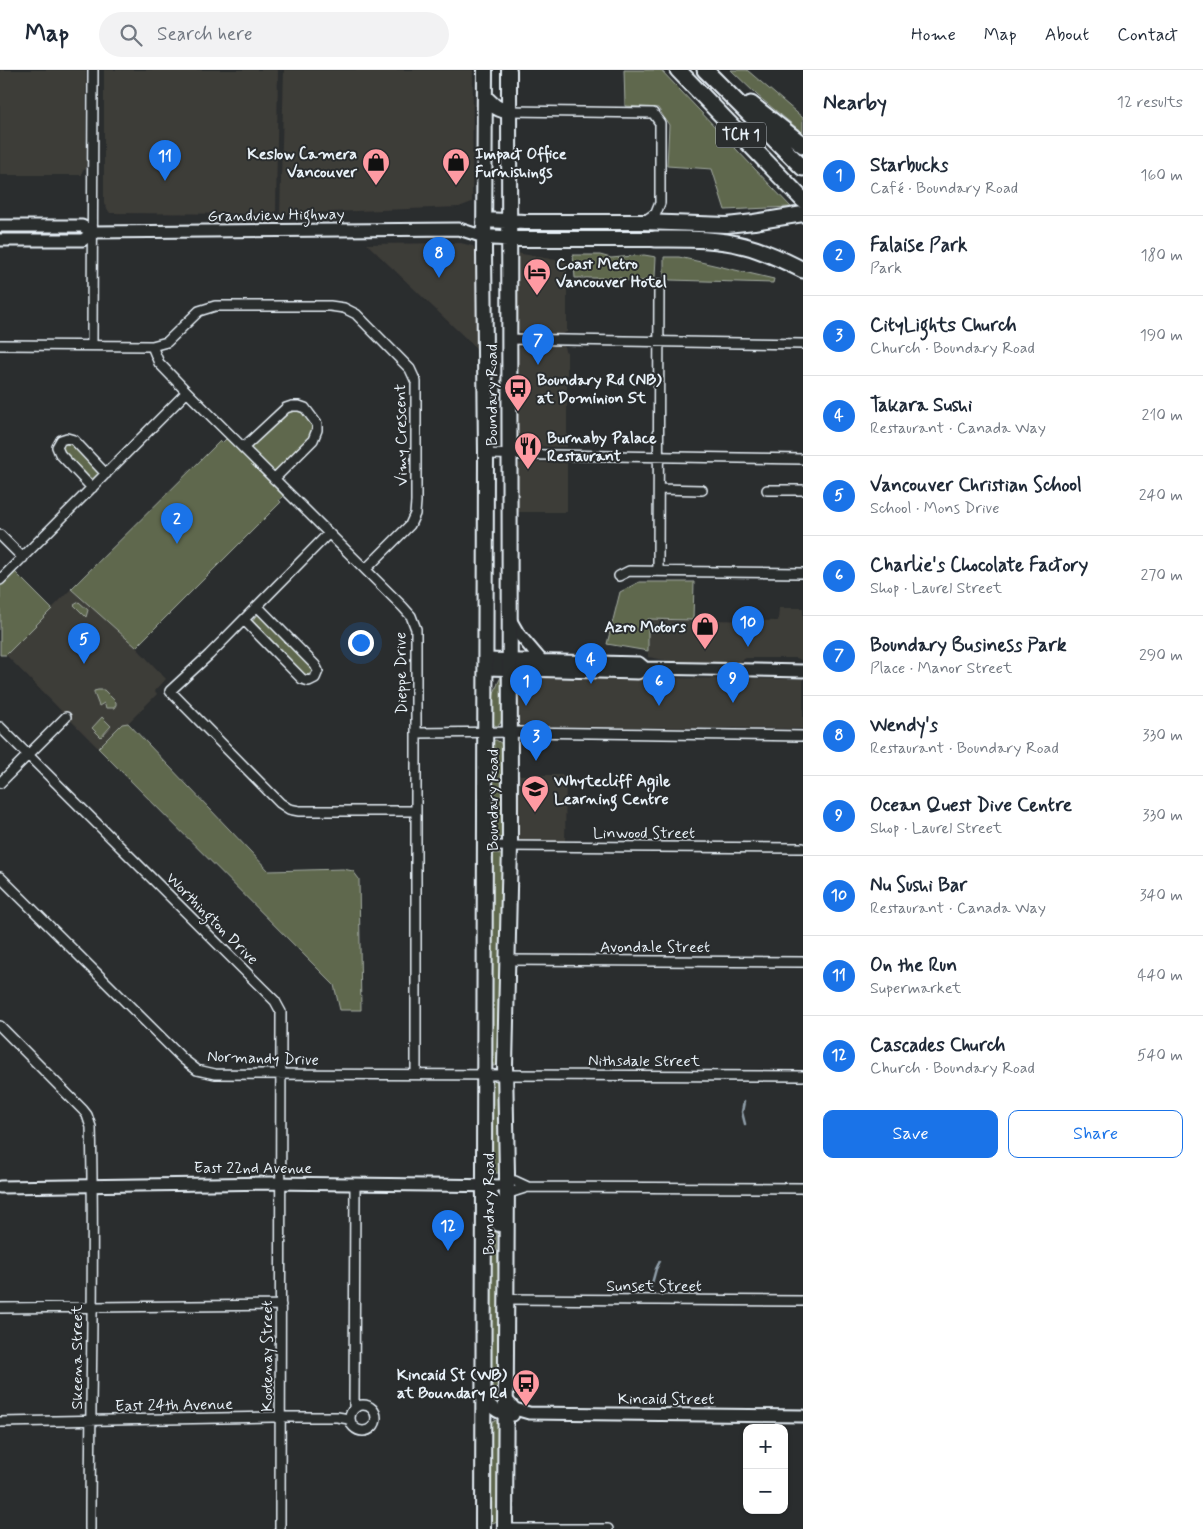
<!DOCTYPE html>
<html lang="en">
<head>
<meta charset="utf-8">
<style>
	:root { --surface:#fff; --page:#f2f2f3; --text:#1f2937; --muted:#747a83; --line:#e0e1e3; --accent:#1a73e8 }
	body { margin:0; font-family:Mynerve,sans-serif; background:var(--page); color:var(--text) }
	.controls { position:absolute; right:15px; bottom:15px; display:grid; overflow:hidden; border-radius:10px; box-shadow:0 1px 4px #0004 }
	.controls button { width:45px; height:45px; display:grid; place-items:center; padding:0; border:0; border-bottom:1px solid var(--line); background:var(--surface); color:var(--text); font:25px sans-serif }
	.you { position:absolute; left:360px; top:572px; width:18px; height:18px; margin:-12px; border:4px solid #fff; border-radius:50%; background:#1a73e8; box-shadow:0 0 0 8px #1a73e833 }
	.badge { display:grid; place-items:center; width:32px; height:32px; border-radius:50%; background:var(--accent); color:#fff; font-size:16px; font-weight:700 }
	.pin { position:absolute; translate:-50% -41px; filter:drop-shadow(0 1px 2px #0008) }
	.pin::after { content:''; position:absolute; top:26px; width:18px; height:15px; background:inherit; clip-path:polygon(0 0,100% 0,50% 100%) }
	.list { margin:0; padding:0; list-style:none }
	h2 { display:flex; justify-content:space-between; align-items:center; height:65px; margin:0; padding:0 20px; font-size:21px }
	h2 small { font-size:16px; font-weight:400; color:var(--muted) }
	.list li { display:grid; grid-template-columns:32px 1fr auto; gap:15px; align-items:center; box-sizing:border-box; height:80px; padding:0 20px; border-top:1px solid var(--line) }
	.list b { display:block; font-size:19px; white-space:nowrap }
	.list p { margin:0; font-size:16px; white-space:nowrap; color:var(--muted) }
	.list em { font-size:16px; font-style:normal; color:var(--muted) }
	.actions { display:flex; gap:10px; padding:15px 20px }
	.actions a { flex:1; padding:11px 0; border:1px solid var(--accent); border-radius:10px; text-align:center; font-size:18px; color:var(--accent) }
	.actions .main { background:var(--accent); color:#fff }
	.icon { flex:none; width:28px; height:28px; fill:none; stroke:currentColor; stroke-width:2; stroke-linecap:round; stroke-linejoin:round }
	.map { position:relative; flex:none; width:803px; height:1459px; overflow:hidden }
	header { display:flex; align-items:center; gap:30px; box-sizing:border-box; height:70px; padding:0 25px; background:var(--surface); border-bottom:1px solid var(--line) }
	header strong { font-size:24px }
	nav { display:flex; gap:28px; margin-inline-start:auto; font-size:18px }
	.search { width:350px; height:45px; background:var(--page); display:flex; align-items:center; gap:12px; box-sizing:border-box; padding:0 18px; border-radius:28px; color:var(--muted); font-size:19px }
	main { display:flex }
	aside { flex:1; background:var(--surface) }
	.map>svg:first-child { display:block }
</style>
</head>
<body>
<header>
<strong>Map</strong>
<div class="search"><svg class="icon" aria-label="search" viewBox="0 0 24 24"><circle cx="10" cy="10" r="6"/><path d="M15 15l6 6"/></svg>Search here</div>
<nav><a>Home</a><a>Map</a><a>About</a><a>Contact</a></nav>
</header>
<main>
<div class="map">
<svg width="803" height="1459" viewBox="0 0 803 1459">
	<rect width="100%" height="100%" fill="#2a2d2e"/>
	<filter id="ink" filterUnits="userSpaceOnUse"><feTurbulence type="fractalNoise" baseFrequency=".02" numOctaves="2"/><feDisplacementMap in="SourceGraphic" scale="10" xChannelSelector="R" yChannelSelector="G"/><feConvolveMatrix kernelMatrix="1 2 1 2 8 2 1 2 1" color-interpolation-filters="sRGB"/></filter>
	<g filter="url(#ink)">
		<path fill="#3d3c38" d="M0,0H86V99L82,101V105H0Z
			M104,0H278L276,144L110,143L104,134Z
			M284,0H473L472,132L459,137L280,144Z
			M461,173L473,176L478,183L477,279L367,174Z
			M517,183L567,192V262L560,265H530L516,259L515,186Z
			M541,274H561L564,276L565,281L567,282V377L521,376L515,370V281L520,277Z
			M524,392L567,393V442H515L516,398L518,394Z
			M71,519L136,577L166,609L155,621L157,624L128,653L122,654L98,678L6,585Z
			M779,538H803V591L797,588H746L738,593L670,591L648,587V549L778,551Z
			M565,604L654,608L803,609V659L517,656L515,653L517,608L519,605Z
			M514,705H566L565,772H521L515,768Z"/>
		<path fill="#5f674e" stroke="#a4aca3" d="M624,0H661L791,137L725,140L712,99L667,96L669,55L658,38L625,36Z
			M731,0H747L803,48V63L758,26Z
			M573,185H600L611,188L644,185L656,187L655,207C647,212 629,213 621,208H575Z
			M664,187H679L774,209L773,213L670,210L664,207Z
			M286,340L302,341L315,358L312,367L269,410L282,424L283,427L279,430L281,432L136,577L71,519L220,371L222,373L226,369L229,370L242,382Z
			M64,372H70L99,402V405L96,410C86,410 62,384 61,375Z
			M14,501L52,539L6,585H0V516Z
			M639,512H694L693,550L648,549V581L607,574L620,522Z
			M79,532L88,540L86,547L74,535Z
			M256,545H262L311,596L312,601L310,604L306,605L301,602L253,555L252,552Z
			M501,607L502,648L500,654L497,656L492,654C487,642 495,618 501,607Z
			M98,620H104L116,632V635L114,638H106L104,633L99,636L94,623V621Z
			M102,647L111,656L101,667L92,658Z
			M128,653L269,801L343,799L353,801L359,809L361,940H340L334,915L98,678L122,654Z
			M496,670L501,673L502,678L504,763L502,767L497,769L491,768V671Z
			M497,783L503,786L499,994L494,996L491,995V784Z
			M494,1010L499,1012L501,1103H489L490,1013Z
			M488,1138L497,1157V1181L500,1220L498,1336L491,1323V1270L489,1248Z
			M495,1350L500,1353L499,1450L493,1453L488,1449L489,1353Z"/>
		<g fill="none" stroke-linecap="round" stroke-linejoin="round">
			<path stroke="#8f9ea9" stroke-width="2.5" d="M744,1032L742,1042L745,1054
				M651,1217L656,1199L660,1191"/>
			<g stroke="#e8f1f8" stroke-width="12">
				<path id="street" d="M510,41L653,43L660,53V133L656,143L643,152
					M508,269L803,274
					M0,275L152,276L167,272L199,241L215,236H330L344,238L356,244L410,299L416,312V432L415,444L410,455L366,499
					M92,275L93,0
					M152,276L159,293L187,322L403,537L411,546L416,559V1004
					M243,378L286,338L292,336H299L305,338L317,354V360L313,370L274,409
					M486,384L803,389
					M92,418L60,384L57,377L61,370L67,368L74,370L106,404
					M659,419L702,420
					M767,420H803
					M329,463L209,585L170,621L280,733L289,739L299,741H416
					M0,465L23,488
					M658,501L659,214
					M619,506L629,501L803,503
					M0,510L187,322
					M244,550L302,609L309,611L315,608L318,601L315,595L257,536
					M0,657L275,931L281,942L280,1459
					M416,663L519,662L803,666
					M0,713L66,647
					M484,776L803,778
					M0,807L183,989L197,1000L215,1004L803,1006
					M507,890L803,892
					M0,956L83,1040L87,1045L91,1057C95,1191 90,1325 90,1459
					M507,1110L515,1111L528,1117
					M506,1124L528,1117L803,1118
					M505,1229L803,1231
					M0,1238L281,1235
					M350 1348a13 13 0 1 1 26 0a13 13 0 1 1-26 0Z
					M354,1337L355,1114
					M0,1352L272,1347H337L349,1349
					M509,1459H608"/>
			</g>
			<g stroke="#e8f1f8" stroke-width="15">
				<path id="secondary" d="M0,156H82L93,162L459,159L484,167
					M0,170H83L93,162
					M510,549L518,563L541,590
					M486,589L639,593L645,598
					M486,599L638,603L645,598L803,601
					M0,1117L272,1113L506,1116
					M485,1321C488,1337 497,1345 513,1345
					M505,1328L515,1339L529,1343L803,1346"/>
			</g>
			<g stroke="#e8f1f8" stroke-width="18">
				<path id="primary" d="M485,27C493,35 498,41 510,41
					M485,150L525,152H642L727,155L754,152L803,144
					M484,167L519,169H655
					M484,1115C493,1128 498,1138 499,1154
					M483,1459L486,384L484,180L485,0
					M505,1459L507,1104L505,995L510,776L509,0"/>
			</g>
			<g stroke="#e8f1f8" stroke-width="19">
				<path id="highway" d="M678,0L803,130
					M705,0L803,98
					M751,34L803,75
					M655,169C685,169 716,168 745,176C765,181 785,191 803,200"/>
			</g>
			<use href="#street" stroke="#2a2d2e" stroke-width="9"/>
			<use href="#secondary" stroke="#2a2d2e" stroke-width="11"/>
			<use href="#primary" stroke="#2a2d2e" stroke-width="14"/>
			<use href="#highway" stroke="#2a2d2e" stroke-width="15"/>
		</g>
	</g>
	<defs>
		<g id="shop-pin" transform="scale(1.4375)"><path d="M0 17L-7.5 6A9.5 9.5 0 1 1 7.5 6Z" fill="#ff9aa2" stroke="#2a2d2e"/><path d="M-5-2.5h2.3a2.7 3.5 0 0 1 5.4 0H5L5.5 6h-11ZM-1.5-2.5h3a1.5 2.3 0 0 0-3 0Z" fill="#111"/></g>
		<g id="hotel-pin" transform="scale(1.4375)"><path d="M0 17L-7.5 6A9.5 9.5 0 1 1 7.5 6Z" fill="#ff9aa2" stroke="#2a2d2e"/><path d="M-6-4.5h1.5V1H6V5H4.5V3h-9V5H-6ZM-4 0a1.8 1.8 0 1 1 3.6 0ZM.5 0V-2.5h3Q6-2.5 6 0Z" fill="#111"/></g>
		<g id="bus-pin" transform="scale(1.4375)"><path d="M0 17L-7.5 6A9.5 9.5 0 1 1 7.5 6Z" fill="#ff9aa2" stroke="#2a2d2e"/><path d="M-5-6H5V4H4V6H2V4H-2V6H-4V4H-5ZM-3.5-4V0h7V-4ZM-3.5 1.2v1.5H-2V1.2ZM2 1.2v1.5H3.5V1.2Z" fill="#111"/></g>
		<g id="restaurant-pin" transform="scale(1.4375)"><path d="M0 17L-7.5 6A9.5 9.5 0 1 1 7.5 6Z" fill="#ff9aa2" stroke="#2a2d2e"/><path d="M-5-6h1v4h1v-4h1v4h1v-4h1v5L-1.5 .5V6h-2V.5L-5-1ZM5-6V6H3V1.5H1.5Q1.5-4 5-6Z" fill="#111"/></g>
		<g id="school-pin" transform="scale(1.4375)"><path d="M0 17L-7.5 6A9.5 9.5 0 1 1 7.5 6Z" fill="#ff9aa2" stroke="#2a2d2e"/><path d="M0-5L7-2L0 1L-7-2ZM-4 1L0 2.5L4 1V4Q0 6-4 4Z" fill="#111"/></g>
	</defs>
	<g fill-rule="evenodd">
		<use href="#shop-pin" x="376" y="92"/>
		<use href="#shop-pin" x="456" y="92"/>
		<use href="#hotel-pin" x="537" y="202"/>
		<use href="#bus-pin" x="518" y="318"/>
		<use href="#restaurant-pin" x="528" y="376"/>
		<use href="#shop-pin" x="705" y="556"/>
		<use href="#school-pin" x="535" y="719"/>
		<use href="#bus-pin" x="526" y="1313"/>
	</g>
	<g text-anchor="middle" stroke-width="4" stroke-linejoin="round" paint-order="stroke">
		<rect fill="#2a2d2e" stroke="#afb6bb" stroke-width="1" x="716" y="52.5" width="50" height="25" rx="4"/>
		<g font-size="15" font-weight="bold" fill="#e8f1f8">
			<text x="741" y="70">TCH 1</text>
		</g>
		<g font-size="16" font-weight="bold" fill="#e8f1f8" stroke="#2a2d2e" text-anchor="start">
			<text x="357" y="89" text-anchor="end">Keslow Camera<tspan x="357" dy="18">Vancouver</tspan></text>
			<text x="475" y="89">Impact Office<tspan x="475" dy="18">Furnishings</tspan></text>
			<text x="556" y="199">Coast Metro<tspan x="556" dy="18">Vancouver Hotel</tspan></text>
			<text x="537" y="315">Boundary Rd (NB)<tspan x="537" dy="18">at Dominion St</tspan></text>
			<text x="547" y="373">Burnaby Palace<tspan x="547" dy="18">Restaurant</tspan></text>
			<text x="686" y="562" text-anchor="end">Azro Motors</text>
			<text x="554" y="716">Whytecliff Agile<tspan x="554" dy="18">Learning Centre</tspan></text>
			<text x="507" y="1310" text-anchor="end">Kincaid St (WB)<tspan x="507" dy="18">at Boundary Rd</tspan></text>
		</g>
		<g font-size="16" fill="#e8f1f8" stroke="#2a2d2e">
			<text transform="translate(276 144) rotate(-1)" y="6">Grandview Highway</text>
			<text transform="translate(491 325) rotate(-90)" y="6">Boundary Road</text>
			<text transform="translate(400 365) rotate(-91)" y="6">Vimy Crescent</text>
			<text transform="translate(400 603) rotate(-91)" y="6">Dieppe Drive</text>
			<text transform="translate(492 730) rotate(-90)" y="6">Boundary Road</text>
			<text x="644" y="768">Linwood Street</text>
			<text transform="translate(213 848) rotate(45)" y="6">Worthington Drive</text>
			<text x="655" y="882">Avondale Street</text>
			<text transform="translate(263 987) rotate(2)" y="6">Normandy Drive</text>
			<text x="644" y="996">Nithsdale Street</text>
			<text x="253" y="1103">East 22nd Avenue</text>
			<text transform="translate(488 1134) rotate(-90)" y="6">Boundary Road</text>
			<text x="654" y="1221">Sunset Street</text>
			<text transform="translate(266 1286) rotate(-90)" y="6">Kootenay Street</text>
			<text transform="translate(76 1287) rotate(-90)" y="6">Skeena Street</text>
			<text x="666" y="1334">Kincaid Street</text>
			<text transform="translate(174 1334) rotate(-1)" y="6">East 24th Avenue</text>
		</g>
	</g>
</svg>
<div class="controls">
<button>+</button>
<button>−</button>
</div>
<div class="you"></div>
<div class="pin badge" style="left:526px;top:636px">1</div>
<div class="pin badge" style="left:177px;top:474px">2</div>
<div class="pin badge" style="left:536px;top:691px">3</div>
<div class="pin badge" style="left:591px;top:614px">4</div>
<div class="pin badge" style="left:84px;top:594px">5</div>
<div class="pin badge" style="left:659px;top:636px">6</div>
<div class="pin badge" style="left:538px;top:295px">7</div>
<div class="pin badge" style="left:439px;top:208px">8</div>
<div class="pin badge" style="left:733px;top:633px">9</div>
<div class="pin badge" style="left:748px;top:577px">10</div>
<div class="pin badge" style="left:165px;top:111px">11</div>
<div class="pin badge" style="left:448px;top:1181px">12</div>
</div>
<aside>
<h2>Nearby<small>12 results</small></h2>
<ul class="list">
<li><span class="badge">1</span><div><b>Starbucks</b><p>Café · Boundary Road</p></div><em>160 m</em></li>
<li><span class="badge">2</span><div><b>Falaise Park</b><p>Park</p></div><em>180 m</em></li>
<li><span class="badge">3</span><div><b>CityLights Church</b><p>Church · Boundary Road</p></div><em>190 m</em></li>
<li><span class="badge">4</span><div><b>Takara Sushi</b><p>Restaurant · Canada Way</p></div><em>210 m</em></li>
<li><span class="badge">5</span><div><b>Vancouver Christian School</b><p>School · Mons Drive</p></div><em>240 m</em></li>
<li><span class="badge">6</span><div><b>Charlie's Chocolate Factory</b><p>Shop · Laurel Street</p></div><em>270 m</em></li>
<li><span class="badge">7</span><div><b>Boundary Business Park</b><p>Place · Manor Street</p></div><em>290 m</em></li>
<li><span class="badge">8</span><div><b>Wendy's</b><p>Restaurant · Boundary Road</p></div><em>330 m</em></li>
<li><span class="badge">9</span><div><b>Ocean Quest Dive Centre</b><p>Shop · Laurel Street</p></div><em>330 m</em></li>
<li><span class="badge">10</span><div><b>Nu Sushi Bar</b><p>Restaurant · Canada Way</p></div><em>340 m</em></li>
<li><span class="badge">11</span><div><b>On the Run</b><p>Supermarket</p></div><em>440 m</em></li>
<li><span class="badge">12</span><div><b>Cascades Church</b><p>Church · Boundary Road</p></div><em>540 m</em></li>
</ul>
<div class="actions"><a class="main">Save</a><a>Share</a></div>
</aside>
</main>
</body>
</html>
